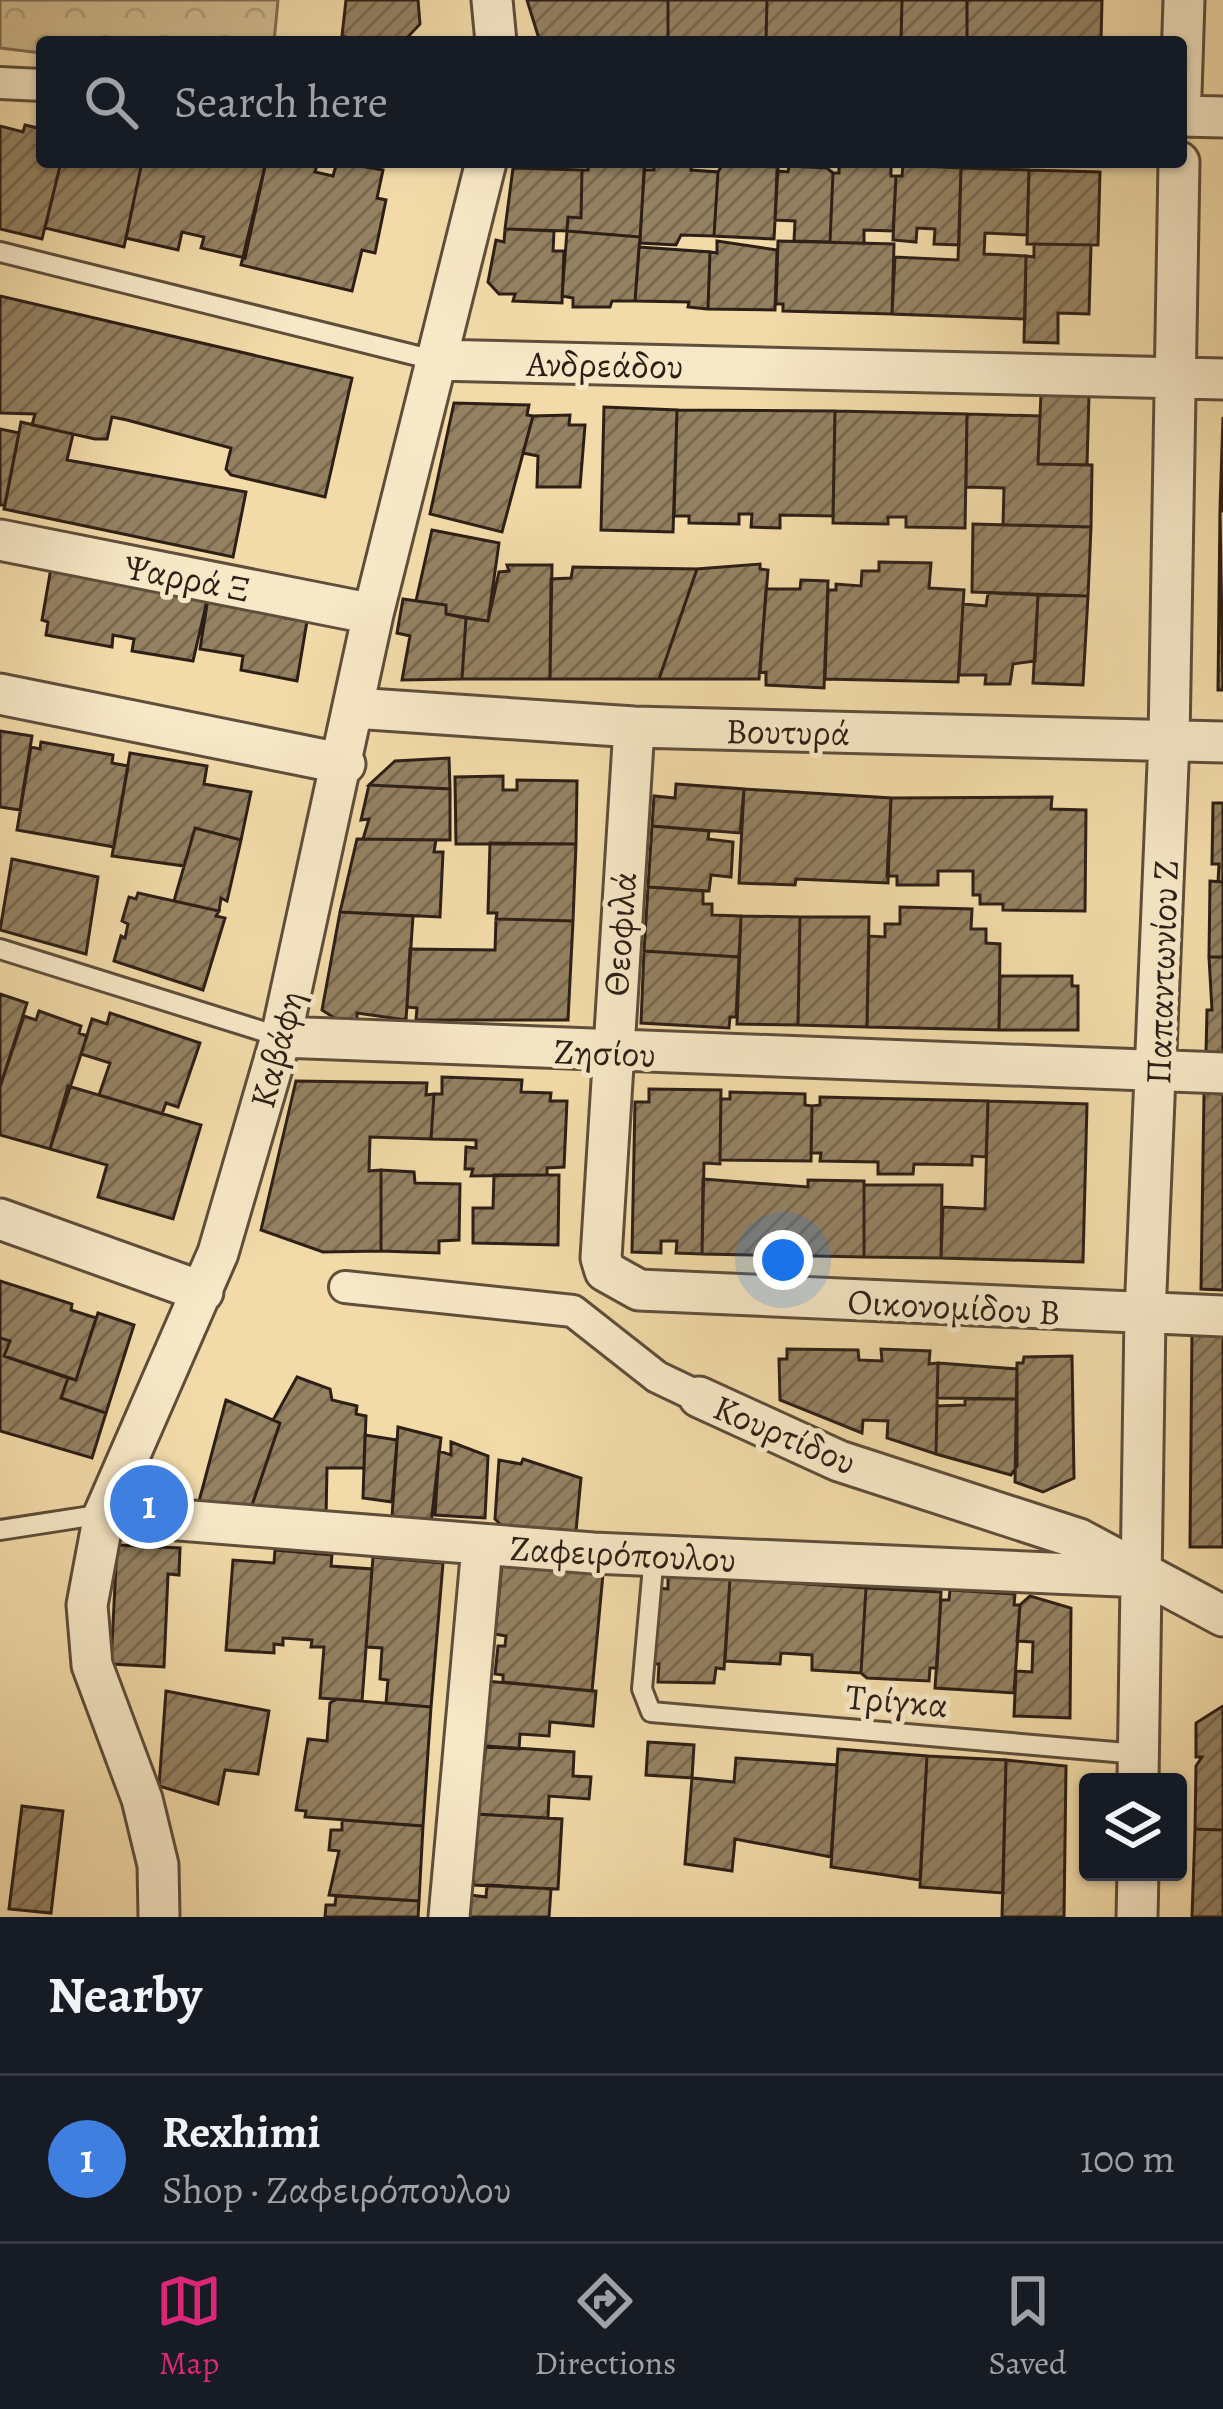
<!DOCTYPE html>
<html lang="en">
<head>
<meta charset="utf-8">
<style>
	:root { --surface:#171b24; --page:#242831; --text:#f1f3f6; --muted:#9ea1a6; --line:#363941; --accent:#db2777 }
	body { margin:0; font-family:Alegreya,serif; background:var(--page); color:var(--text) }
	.controls { position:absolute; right:36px; bottom:36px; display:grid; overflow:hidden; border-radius:12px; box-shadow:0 3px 9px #0004 }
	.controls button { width:108px; height:108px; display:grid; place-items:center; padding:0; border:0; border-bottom:3px solid var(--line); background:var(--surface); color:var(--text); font:60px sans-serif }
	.you { position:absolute; left:783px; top:1260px; width:42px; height:42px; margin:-30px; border:9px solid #fff; border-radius:50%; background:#1a73e8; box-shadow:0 0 0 18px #1a73e833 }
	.badge { display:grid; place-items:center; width:78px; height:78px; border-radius:50%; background:var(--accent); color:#fff; font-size:39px; font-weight:700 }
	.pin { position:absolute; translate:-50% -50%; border:6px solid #fff; box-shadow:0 3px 12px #0006 }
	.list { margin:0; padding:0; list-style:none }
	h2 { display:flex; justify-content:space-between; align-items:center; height:156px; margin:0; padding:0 48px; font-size:51px }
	h2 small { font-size:39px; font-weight:400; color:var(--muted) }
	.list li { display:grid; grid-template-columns:78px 1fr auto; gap:36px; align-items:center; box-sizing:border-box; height:168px; padding:0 48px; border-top:3px solid var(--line) }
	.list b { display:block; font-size:45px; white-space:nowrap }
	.list p { margin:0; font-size:39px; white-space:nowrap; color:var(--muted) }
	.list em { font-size:39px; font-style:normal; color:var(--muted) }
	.icon { flex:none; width:66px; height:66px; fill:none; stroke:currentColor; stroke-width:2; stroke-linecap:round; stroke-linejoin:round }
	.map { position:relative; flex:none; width:1223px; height:1917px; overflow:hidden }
	.search { position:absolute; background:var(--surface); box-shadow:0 3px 9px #0004; left:36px; right:36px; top:36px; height:132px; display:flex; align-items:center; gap:30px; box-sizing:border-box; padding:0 42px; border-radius:12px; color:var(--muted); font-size:45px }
	.sheet { height:324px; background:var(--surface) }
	nav { display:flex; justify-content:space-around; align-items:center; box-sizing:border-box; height:168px; border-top:3px solid var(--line); background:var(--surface); font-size:33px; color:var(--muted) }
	nav a { display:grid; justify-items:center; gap:6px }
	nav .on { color:var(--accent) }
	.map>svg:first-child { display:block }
</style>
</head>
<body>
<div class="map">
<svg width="1223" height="1917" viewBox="0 0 1223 1917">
	<defs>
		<pattern id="park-crowns" width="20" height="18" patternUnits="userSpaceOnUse" patternTransform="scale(3)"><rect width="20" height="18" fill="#d1bb90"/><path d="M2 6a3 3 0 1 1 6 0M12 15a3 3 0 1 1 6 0" fill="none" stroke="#b4a07b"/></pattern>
		<pattern id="building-hatch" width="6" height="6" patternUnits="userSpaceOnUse" patternTransform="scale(3)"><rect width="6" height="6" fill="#948162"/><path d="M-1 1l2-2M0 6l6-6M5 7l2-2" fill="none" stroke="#796950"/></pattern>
	</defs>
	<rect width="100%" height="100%" fill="#f2dba9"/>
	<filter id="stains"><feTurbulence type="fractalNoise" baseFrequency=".00167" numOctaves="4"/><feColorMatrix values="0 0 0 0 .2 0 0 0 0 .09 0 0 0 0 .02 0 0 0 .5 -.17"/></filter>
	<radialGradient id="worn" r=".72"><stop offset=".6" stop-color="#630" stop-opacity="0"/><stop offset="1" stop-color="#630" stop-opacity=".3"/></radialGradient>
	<path fill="url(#park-crowns)" stroke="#806d53" stroke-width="3" d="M0,0H278L274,42H42V53L0,48Z"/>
	<path fill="url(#building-hatch)" stroke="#2e1f16" stroke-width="3" d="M346,0H418L420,24L403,42H361L342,36Z
		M527,0H668V42H540Z
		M668,0H767L766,42L668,40Z
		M767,0H902L901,42H766Z
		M902,0H967V42H901Z
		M967,0H1102L1101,42H967Z
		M25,125L42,129V162H61L42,239L0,229V126L23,132Z
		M61,162H142L124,247L45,228Z
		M142,162H266L245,258L201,248L204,237L182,232L178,250L126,238Z
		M266,162H318L315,172L333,176L337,162L383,170L377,198L386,200L375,253L362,250L352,291L241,265Z
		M588,162H645L640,237L567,231L568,217L581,218L582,170H588Z
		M654,162H692L691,170L718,172L714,236L681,235L676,245L640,243L644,170H654Z
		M839,162L891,164V176H896L893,231L864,230V244L830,242L833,173H839Z
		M723,164L778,167L774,239L714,236L718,172Z
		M903,165L961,168L959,245L934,244L935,229L917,228L916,242L893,240L896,176H902Z
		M789,166L827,168L833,173L830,242L794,241L795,221L775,220L777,171L788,172Z
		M513,168L582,170L581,218L568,217L567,231L505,229Z
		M961,168L1029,170L1027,235L985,233L984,254L1026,256L1025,319L892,314L895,257L958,260Z
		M1029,170L1100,172L1098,245L1027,244Z
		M505,229L554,231L553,251H564L562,303L513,301L515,294H499L488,282L496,240L504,242Z
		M567,231L640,237L635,301H612L610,307H573V298L562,296Z
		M717,241L777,250L775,310L708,309L710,252L717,253Z
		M778,241L894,244L892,314L783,311V304H776Z
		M1034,244L1091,245L1089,314L1058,313V343L1024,342L1026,256L1034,257Z
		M639,247L710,252L708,309L688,307L689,302L635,301Z
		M0,296L352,378L325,497L231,475L226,469L231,448L127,420L112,417L107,439H95L32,425L35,414L0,413Z
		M1041,393L1089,395L1087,465L1038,464Z
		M454,403L529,405L527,415L533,416L502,532L430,514Z
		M604,407L677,410L673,532L601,530Z
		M677,410L835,411L833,516L780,515V528L751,527L752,514H739V524L689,523V516H674Z
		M835,411L967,414L965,528L906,527V517H888V524L833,523Z
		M967,414L1040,416L1038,464L1092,465L1091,527L1003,525L1004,488L966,487Z
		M570,415L569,425H585L580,487H537L538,456L523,453L533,416Z
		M1223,417V511L1220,510Z
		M21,422L73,434L67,460L246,492L233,557L4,509Z
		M0,429L19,433L5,505H0Z
		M1220,510L1223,690H1218Z
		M973,524L1091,527L1088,596L972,592Z
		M432,530L499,543L488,621L446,614V605L416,601Z
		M52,562L209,592L193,661L132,651L134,639L113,635L112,647L46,635L48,622L42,620Z
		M879,562L931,563L929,588L964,590L958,682L825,679L828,590H836V584L861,586L862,571H879Z
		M760,564V569L768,570L759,679H659L697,569Z
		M507,565H552L550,679H462L466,618L488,621L499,572L509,571Z
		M573,567L697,569L659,679H550L551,579L571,578Z
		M801,580L828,581L824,688L766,685V672L760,673L766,589H800Z
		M209,592L286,608L285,618L307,621L297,681L241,670L243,656L200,649Z
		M988,593L1038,595L1035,661L1013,664L1010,684H985L986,675H959L963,604L986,606Z
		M1038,595L1088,596L1083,685L1033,683Z
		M403,599L446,605V614L466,618L462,679L402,680L410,636L397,633Z
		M0,731L32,736L20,810L0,807Z
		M41,742L113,755L112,763L128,766L114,847L17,830L31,747L40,749Z
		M130,753L207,766L204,784L251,792L241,840L195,828L184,866L112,856Z
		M449,758L450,789L369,785L395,761Z
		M503,776V790H517V780L577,781L576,844H456L455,777Z
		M676,784L744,789L740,833L652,826L654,796L675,798Z
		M369,785L450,789V840L363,839L369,819L361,820Z
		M744,789L891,798L888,883L796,879L795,885L739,883Z
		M1052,797L1051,809L1086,810L1085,911L1003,910V904H980V895H973V871H938V885H897V876H887L891,798Z
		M1213,803H1223V882H1218L1219,864H1212Z
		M652,826L709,831L708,839L733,842L731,877L711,875L709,891L648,887Z
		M195,828L241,840L227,901L221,898L219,911L174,901Z
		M357,839L436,840L434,852H443L440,917L340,912Z
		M490,843L576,844L573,921L496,919L497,913H488Z
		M12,859L98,877L86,954L0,930Z
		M1210,881L1223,882V957H1209Z
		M648,887L703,891V904H712V915L741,916L739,957L644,951Z
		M138,893L219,911L216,916L225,918L203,990L114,961L121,936L125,938L128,924L122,921L129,897L136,899Z
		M900,907L972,909L971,929H986V943L1000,944L999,1030L867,1027L869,936L885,937V924H900Z
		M340,912L413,916L406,1020L357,1013V1021L336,1019L322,1010Z
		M741,916L800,917L798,1025L737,1024Z
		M800,917H869L867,1027L798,1025Z
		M496,919L573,921L568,1020H416L417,1008L407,1007L410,949L495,950Z
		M644,951L739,957L736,1017H730L729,1028L641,1023Z
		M1209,957H1223V1053H1206L1207,1010H1212Z
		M1000,976H1072V986H1078V1030H999Z
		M0,994L27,1003L0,1087Z
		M39,1011L81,1026L79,1033L87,1036L50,1149L0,1135V1087L24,1016L36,1020Z
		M110,1013L200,1043L178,1107L166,1103L162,1114L99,1095L110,1063L81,1054L92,1019L107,1024Z
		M442,1077L522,1080L521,1092L551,1093L550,1101H567L564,1167L547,1168V1175L471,1176L473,1169H465L466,1147L476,1148V1140L431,1139L434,1094H442Z
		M296,1081L427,1083L426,1095L434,1094L431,1139L370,1137L369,1171L381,1170V1251L323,1252L261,1230Z
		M68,1086L201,1125L173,1219L98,1197L107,1165L50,1149Z
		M649,1089L721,1090L720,1164L704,1163L702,1254L676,1253L677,1241H661V1253L632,1252L635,1102H649Z
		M730,1092L805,1094V1105L812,1106L811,1161L720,1160L721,1099H730Z
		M1204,1093L1223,1094V1290L1201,1289Z
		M820,1097L988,1101L986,1157L972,1156V1165L914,1164L913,1174H878V1162L820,1161L821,1153H811L812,1106L820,1105Z
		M988,1101L1087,1104L1083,1262L941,1258L943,1207L985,1209Z
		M381,1170L414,1172L415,1183L460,1184L459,1240L439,1241V1253L381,1251Z
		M494,1175H559L558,1245L473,1243V1208H493Z
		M703,1179L808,1187V1180L864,1181V1257L702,1254Z
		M864,1185H942L941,1258L864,1257Z
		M0,1281L72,1304L71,1310L96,1318L76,1380L4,1356L10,1341L0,1338Z
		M98,1313L134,1325L106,1413L61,1398L68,1378L76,1380Z
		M1192,1332H1223V1547H1190Z
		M0,1338L10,1341L4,1356L68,1378L61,1398L106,1413L92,1458L0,1431Z
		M787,1349L858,1350L859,1360L882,1361L881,1349L930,1351L929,1364L938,1363L936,1454L887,1438L888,1421L863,1420L862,1433L780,1400L779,1359H787Z
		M1072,1356L1074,1478L1043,1492L1015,1482L1017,1363H1023L1024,1357Z
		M938,1363L1017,1369V1399L937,1398Z
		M297,1377L330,1389L332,1400L357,1406L356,1414L366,1416L364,1468H327L326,1517L250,1511L280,1423L273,1420Z
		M965,1399H1017V1466L1011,1475L936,1454L937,1406L965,1405Z
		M226,1400L280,1423L250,1511L198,1505Z
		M398,1427L441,1438L431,1523L392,1517Z
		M365,1435L397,1440L392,1502L363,1498Z
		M451,1442L488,1456L485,1518L435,1515L439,1451L451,1455Z
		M523,1459L581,1478L576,1531L502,1526L495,1519L499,1460L521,1464Z
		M117,1545L180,1548L179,1575L168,1574L164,1667L111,1664Z
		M275,1550L332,1555L331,1566L372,1569L362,1701L320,1698L324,1647H311L312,1640L283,1638V1645L274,1644V1653L226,1650L233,1560L274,1563Z
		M373,1557L443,1563L431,1707L386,1703L388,1680L380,1679L382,1648L366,1647Z
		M502,1564L603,1574L592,1691L503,1682V1675L495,1674L498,1646H505L506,1636L495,1634Z
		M668,1574L730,1579L724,1669L716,1668L714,1683L658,1682L659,1664H652L658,1588L668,1589Z
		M730,1579L866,1588L861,1673L812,1670V1655L781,1653L780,1664L725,1661Z
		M866,1588L941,1592L937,1668H930L929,1681L867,1678L861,1673Z
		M950,1590L1015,1594L1014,1605H1020L1014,1693L935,1688L941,1600H949Z
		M1030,1596L1071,1608L1070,1718L1014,1716L1016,1671L1032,1672L1033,1642L1017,1641L1020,1605Z
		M486,1681L596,1691L593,1726L550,1722L549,1736L520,1734L519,1749L481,1746Z
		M166,1691L269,1711L258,1774L225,1770L218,1804L159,1786Z
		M337,1699L431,1707L423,1826L305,1817L306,1811L296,1810L308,1739L327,1741L330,1703Z
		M1223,1706V1830L1195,1829L1196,1766L1202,1757H1196V1723Z
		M648,1742L694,1745L692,1778L646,1775Z
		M486,1746L574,1752L573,1776L591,1777L589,1799L549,1796L548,1818L476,1814Z
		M838,1749L927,1756L920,1880L831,1867Z
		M927,1756L1006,1760L1003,1893L920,1887Z
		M736,1758L837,1765L831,1857L735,1839L732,1871L685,1864L692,1778L734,1782Z
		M1006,1760L1066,1766L1064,1917H1002Z
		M22,1806L63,1811L51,1913L9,1909Z
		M476,1814L562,1819L558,1889L473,1885Z
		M342,1820L423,1826L419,1901L329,1895L339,1851L329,1850L331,1830H342Z
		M1195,1829L1223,1830V1917H1192Z
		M487,1885L551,1889L549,1917H469L470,1895L486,1897Z
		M336,1896L419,1901L418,1917H325L326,1905H335Z"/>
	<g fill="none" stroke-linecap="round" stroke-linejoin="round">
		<g stroke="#5f4e3b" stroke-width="24">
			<path id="service" d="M0,252L434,360
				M0,949L281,1037
				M0,1530L104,1514
				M654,1555L642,1689L651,1712L1138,1754"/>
		</g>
		<g stroke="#5f4e3b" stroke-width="36">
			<path id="pedestrian" d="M0,83L42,85
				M345,1287L573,1311L657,1377L699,1397"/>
		</g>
		<g stroke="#5f4e3b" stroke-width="45">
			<path id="minor" d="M492,0L496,42
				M1181,94L1184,0
				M1181,116L1223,117
				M434,360L1223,379
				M0,540L373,614
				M0,694L345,764
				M354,708L634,727L1223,742
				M634,727L601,1258L605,1271L639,1290L1223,1316
				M281,1037L1223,1073
				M0,1219L203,1292
				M699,1397L839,1461L1079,1539L1223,1616
				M104,1514L593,1553L1143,1577
				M1138,1782L1145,1315L1169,740L1179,162
				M159,1917L158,1865L142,1799L92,1665L87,1605L104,1514L218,1253L281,1037L373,614L486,162
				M449,1917L482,1546
				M1137,1917L1138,1872"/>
		</g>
		<use href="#service" stroke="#f7e8c7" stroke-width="18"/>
		<use href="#pedestrian" stroke="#f7e8c7" stroke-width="30"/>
		<use href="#minor" stroke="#f7e8c7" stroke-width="39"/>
	</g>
	<g text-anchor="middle" stroke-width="10" stroke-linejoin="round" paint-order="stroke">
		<g font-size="36" fill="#2e1f16" stroke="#f7e8c7">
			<text transform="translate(605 364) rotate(1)" y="13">Ανδρεάδου</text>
			<text transform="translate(187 577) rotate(11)" y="13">Ψαρρά Ξ</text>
			<text transform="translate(788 731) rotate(1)" y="13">Βουτυρά</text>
			<text transform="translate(619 934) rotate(-86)" y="13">Θεοφιλά</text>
			<text transform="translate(1161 972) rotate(-88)" y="13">Παπαντωνίου Ζ</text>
			<text transform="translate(276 1049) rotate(-75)" y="13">Καβάφη</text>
			<text transform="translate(605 1052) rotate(2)" y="13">Ζησίου</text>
			<text transform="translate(954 1306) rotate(3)" y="13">Οικονομίδου Β</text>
			<text transform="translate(785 1434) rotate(23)" y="13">Κουρτίδου</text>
			<text transform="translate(623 1553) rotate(3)" y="13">Ζαφειρόπουλου</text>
			<text transform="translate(897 1700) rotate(5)" y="13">Τρίγκα</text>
		</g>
	</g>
	<rect width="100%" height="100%" filter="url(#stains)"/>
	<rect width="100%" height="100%" fill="url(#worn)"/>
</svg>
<div class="controls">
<button><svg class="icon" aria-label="layers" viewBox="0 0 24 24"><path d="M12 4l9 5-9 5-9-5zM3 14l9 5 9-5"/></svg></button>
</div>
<div class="you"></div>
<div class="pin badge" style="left:149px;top:1504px;background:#3f7fe0">1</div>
<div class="search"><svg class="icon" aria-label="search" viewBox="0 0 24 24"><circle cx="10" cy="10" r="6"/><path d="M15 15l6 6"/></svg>Search here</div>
</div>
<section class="sheet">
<h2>Nearby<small></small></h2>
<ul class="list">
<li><span class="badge" style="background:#3f7fe0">1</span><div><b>Rexhimi</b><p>Shop · Ζαφειρόπουλου</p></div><em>100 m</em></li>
</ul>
</section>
<nav>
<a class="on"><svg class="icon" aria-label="map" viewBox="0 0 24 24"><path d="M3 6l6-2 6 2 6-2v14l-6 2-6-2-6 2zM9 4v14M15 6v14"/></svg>Map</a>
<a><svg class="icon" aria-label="directions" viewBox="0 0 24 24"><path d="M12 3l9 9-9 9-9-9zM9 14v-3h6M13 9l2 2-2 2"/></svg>Directions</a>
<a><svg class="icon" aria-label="saved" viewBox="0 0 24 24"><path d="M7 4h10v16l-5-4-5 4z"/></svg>Saved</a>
</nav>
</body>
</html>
